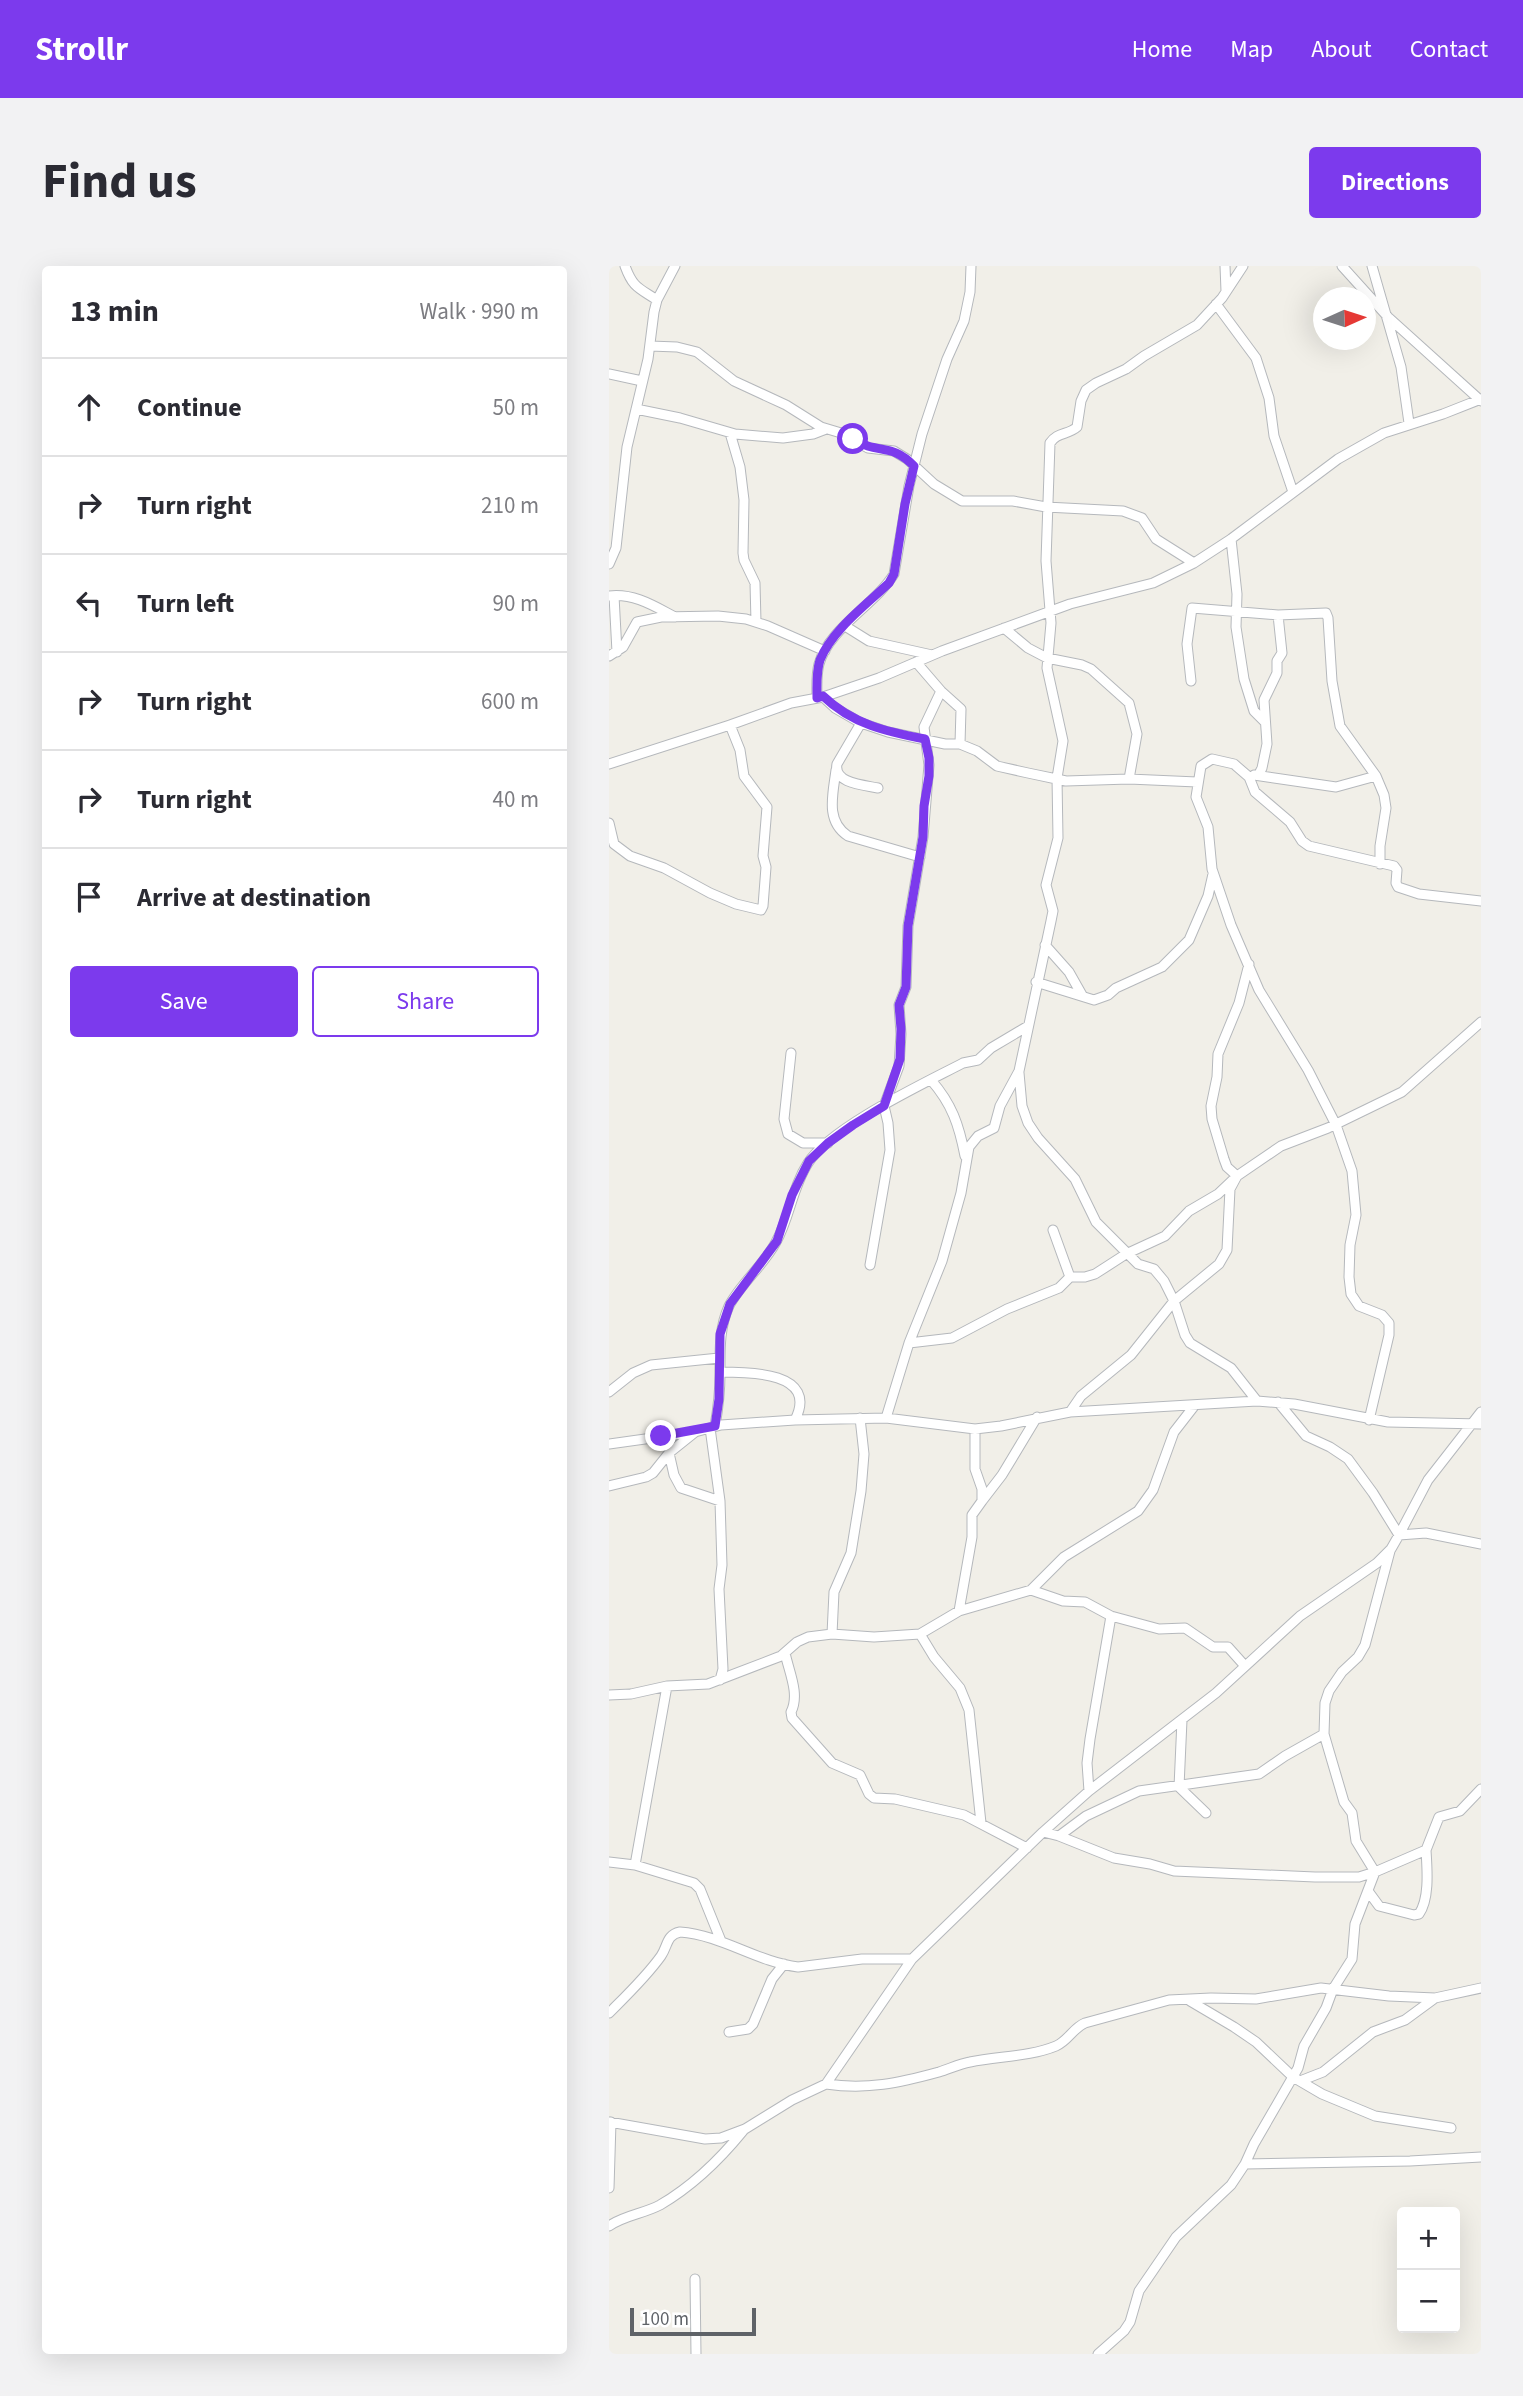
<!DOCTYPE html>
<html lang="en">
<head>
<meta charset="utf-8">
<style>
	:root { --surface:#fff; --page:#f2f2f3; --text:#2b2b33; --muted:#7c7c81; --line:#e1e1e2; --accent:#7c3aed }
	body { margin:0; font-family:"Source Sans 3",sans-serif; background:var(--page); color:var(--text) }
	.controls { position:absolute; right:21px; bottom:21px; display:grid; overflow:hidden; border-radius:7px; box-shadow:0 7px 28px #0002 }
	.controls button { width:63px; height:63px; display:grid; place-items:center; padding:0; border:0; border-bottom:2px solid var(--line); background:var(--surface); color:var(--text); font:35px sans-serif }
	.compass { position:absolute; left:704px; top:21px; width:63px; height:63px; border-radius:50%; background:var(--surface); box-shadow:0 7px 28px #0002; rotate:87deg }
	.scale { position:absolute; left:21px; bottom:18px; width:126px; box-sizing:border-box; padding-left:7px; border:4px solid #5f6368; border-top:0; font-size:19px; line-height:24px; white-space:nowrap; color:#5f6368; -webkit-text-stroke:5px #fff; paint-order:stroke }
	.stop { position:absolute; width:21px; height:21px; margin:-16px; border:5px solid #7c3aed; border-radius:50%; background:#fff }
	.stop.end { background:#7c3aed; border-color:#fff; box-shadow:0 2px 7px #0008 }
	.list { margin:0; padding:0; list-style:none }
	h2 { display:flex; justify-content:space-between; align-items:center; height:91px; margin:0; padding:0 28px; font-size:30px }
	h2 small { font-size:23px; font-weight:400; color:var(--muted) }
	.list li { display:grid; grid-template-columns:46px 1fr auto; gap:21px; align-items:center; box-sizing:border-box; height:98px; padding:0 28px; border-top:2px solid var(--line) }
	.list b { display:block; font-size:26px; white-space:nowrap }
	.list em { font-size:23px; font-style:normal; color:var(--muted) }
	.actions { display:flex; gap:14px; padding:21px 28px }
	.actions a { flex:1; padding:16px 0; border:2px solid var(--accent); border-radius:7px; text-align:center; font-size:24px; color:var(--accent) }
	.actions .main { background:var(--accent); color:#fff }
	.icon { flex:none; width:38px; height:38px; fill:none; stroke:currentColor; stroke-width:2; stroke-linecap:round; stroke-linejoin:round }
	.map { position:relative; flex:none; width:872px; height:2088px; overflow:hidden; border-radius:7px }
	header { display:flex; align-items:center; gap:42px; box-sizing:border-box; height:98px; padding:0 35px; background:var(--accent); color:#fff }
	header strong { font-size:33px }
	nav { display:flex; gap:38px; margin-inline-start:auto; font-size:24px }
	.intro { display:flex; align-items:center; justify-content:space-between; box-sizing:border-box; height:168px; padding:0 42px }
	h1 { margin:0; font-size:49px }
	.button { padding:18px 32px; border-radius:7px; background:var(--accent); color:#fff; font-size:24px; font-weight:700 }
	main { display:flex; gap:42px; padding:0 42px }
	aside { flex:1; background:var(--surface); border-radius:7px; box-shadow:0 7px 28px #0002 }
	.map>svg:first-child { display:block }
</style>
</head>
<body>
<header>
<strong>Strollr</strong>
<nav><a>Home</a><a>Map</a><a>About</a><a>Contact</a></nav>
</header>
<div class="intro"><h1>Find us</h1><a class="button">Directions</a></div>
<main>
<aside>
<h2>13 min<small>Walk · 990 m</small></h2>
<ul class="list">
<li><svg class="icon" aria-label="ahead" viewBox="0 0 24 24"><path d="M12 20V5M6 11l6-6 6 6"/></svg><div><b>Continue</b></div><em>50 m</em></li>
<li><svg class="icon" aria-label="right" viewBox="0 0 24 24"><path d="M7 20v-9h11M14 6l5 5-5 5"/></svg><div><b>Turn right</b></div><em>210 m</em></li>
<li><svg class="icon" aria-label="left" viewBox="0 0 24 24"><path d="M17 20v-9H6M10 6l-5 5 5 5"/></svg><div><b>Turn left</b></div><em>90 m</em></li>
<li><svg class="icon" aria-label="right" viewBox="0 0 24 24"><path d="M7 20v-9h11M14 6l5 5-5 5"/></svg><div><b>Turn right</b></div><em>600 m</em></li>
<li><svg class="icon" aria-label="right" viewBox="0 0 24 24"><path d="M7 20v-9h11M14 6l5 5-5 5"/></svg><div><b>Turn right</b></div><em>40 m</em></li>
<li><svg class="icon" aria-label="arrive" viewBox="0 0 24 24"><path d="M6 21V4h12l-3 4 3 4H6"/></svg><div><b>Arrive at destination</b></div></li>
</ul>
<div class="actions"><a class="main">Save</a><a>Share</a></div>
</aside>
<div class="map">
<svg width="872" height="2088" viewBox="0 0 872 2088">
	<rect width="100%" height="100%" fill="#f1efe8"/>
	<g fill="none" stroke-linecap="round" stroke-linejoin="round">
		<g stroke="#b5b8bc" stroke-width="11">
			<path id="minor" d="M16,0C24,22 30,22 48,34
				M616,0L617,25
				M733,0L779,51L872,135
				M763,0L792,101L800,157
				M607,38L647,92L660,132L665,170L684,226
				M41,80L68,81L88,86L125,115L177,139L212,161L232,167L259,182L285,185L298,193L325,218L353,235H404L437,241L514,245L533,252L547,273L585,297
				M0,108L33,115
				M27,143L71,152L126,168L174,172L204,168L217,163
				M121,167L131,201L135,234L134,287L135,294L146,317L147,356
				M622,273L628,328L627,361L635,413L645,445L655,455
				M0,298L7,282L18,181L39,93L45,46L48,34L66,0
				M0,330C25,327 45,340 66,351
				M5,330L8,386
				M236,360L260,375L323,389
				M395,362L419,382L438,392L473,399L482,403L520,437L528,468L520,513
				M0,390L14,381L28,356L52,351L109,350L137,353L159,360L216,385
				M307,396L332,425L352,443L351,478
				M582,415L578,378L583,342L669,349L717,347L719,352L723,415L731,460L767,510L775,529L777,542L771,580V598
				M214,431L226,442L252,457L279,466L336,478H351L368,485L388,500L419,507L457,515L520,513L588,516
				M208,432C208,421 207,409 210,398C220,362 266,339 285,308L300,220L313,168L338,93L355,55L361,26L362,0
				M252,457L228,498C224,517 254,519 269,522
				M0,498L121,459L182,437L214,431L270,412L333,385L461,338L544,317L585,297L622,273L729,193L775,167L834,148L872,133
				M227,504C224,528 216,555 239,570L311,591
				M650,508L653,502L658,478L655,434L668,407V395L673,387L669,349
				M645,509L727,521L767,510
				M0,557L5,578L21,590L55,602L101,627L127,638L152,644L154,640L157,601L154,590L158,541L135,510L131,484L121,459
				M436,679L460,706L473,729
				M427,716L485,734L499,729L507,722L553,701L580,674L599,630L604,608
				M182,787L175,853L179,868L194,877H219
				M410,807L413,840L419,857L429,872L466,913L487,956L529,998L545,1003L555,1015L565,1035L576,1069L581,1077L622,1102L648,1135
				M322,814C343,838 350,859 356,890
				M444,964L461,1011
				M261,999L281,884L279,857L275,840L290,800L292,768L290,739L297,721L299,660L314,571L320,499L315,461L332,425
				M300,1077L343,1072L398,1043L450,1022L461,1011H476L486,1008L517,988L556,970L580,945L609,928L628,910L618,901L615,893L603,853L602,840L608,811L609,788L630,737L640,698
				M111,1106C141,1106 210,1106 186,1154
				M0,1126L24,1107L42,1099L110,1092
				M669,1136L697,1170L721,1181L739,1193L764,1227L790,1269L817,1267L872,1278
				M461,1146L472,1130L522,1089L565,1035L610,998L618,984L621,923L628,910L672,880L719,862L793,826L872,756
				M277,1152L366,1163L392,1160L461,1146L648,1135L685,1138L779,1156L872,1158
				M760,1154L780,1069V1057L773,1049L750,1040L742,1028L740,1011L741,979L747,949L743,905L727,859L699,804L650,724L622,659L603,603L599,561L587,531L592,500L603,493L625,498L640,511L646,526L681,556L693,575L700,580L785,600L788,604L787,617L789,621L810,628L872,635
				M106,1160C109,1143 111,1125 111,1108C111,1084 110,1062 120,1040C132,1017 155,999 167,976C181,951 183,922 199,897C222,861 314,818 354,797L369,794L382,782L419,760
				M101,1162L111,1235L113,1299L110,1323L114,1403L111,1414
				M0,1178L86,1166L112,1159L186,1154L277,1152L300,1077L333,995L352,927L360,881L369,870L385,862L391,840L410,805L442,655L444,645L437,619L449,572L448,512L454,475L438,402L442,357L437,295L441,177C448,166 459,169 468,161L472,135L477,124L487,117L517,103L535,90L588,59L613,32L634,0
				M60,1187L65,1209L72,1222L111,1235
				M0,1220L37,1211L44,1207L60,1187L85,1167
				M373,1235L393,1209L428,1151
				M422,1324L455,1291L529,1245L544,1224L565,1166L586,1139
				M350,1345L363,1271V1249L373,1235V1223L366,1203V1163
				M223,1368L225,1326L242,1287L252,1225L255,1188L251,1152
				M311,1368L350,1345L422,1324L454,1335L476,1336L502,1350
				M176,1387C180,1406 191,1428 182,1446L183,1452L223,1497L251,1509L260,1528L265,1532L286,1533L355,1549L418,1582
				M0,1429L22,1428L58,1420L99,1418L172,1390L188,1376L199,1371L223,1368L265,1371L311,1368L325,1391L351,1422L360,1444L372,1557
				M573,1454L570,1521L597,1547
				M480,1525L478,1497L481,1473L502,1350L550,1363L576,1362L604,1381H619L636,1400
				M434,1566L450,1570L505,1592L541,1598L565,1605L706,1611H750L766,1606L747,1575L743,1547L735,1536L715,1468L716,1437L720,1425L733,1406L749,1391L756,1379L781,1285
				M450,1570L477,1550L530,1525L650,1508L676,1490L715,1468
				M0,1596L26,1599L85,1617L91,1623L112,1675
				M26,1599L58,1420
				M759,1625L770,1640L805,1649L810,1648C821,1632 818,1602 817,1584
				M581,1735L625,1761L647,1776L684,1811L713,1828L766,1850L842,1862
				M0,1747C18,1729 37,1711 52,1690C59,1680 57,1669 71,1666C113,1669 148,1696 189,1701L253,1693H303
				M120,1766L139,1763L144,1758L163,1713L175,1698
				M691,1815L714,1806L764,1766L796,1754L826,1732
				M217,1818C258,1824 290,1817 330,1806C340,1803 350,1798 361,1796C389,1790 420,1791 447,1780C459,1775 464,1762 476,1757L560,1734L602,1732L647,1733L712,1722L780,1730L826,1732L872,1722
				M0,1856L96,1873L112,1872L136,1863L183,1834L217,1818L303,1693L434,1566L480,1525L607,1427L691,1350L768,1297L782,1283L790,1269L819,1214L872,1146
				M636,1898L801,1895L872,1891
				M0,1922L2,1856
				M0,1960C16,1949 34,1948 51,1939C82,1921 112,1892 134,1865
				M86,2013L87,2088
				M489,2088L515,2065L521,2056L530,2025L567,1971L622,1919L636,1898L645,1878L689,1802L695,1780L717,1742L724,1723L743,1693L746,1658L766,1606L817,1584L830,1551L851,1545L872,1523"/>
		</g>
		<use href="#minor" stroke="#fff" stroke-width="9"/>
	</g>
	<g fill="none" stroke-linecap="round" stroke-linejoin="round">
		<path stroke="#7c3aed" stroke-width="9" d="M52,1170L106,1160L110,1133L111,1068L121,1038L168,975L183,929L200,895L219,877L244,859L275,840L291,793L292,763L290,739L297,721L299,660L314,571L315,540L320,510V492L316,473C278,466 243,458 214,430L208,432C208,419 207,406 211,394C223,364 257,339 280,317L285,308L296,238L305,200C282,176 269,189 244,173"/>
	</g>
</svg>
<div class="controls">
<button>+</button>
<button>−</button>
</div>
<svg class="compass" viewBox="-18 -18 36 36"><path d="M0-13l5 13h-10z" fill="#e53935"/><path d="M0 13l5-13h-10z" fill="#7c7c81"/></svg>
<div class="scale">100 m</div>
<div class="stop" style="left:244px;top:173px"></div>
<div class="stop end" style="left:52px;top:1170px"></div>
</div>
</main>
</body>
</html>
